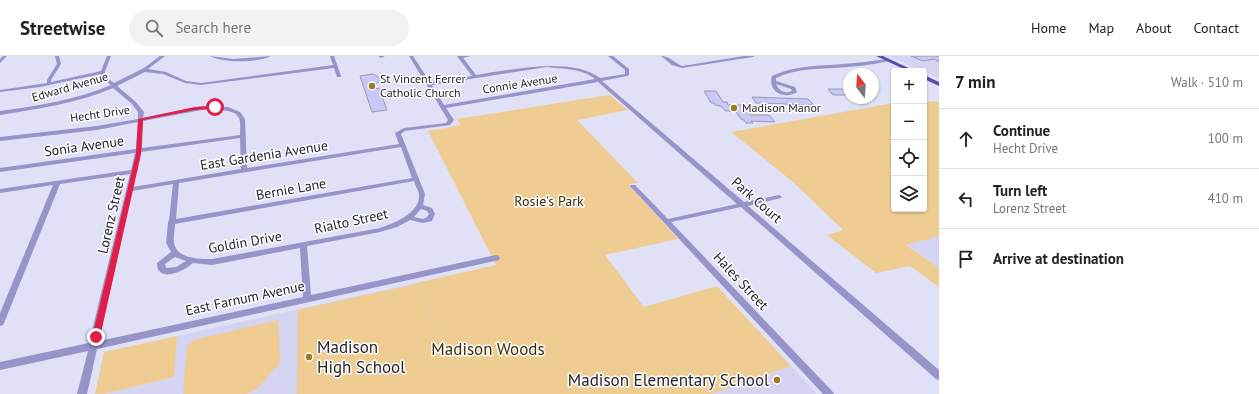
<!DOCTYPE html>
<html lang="en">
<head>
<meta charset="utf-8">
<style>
	:root { --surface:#fff; --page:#f2f2f2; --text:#222; --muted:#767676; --line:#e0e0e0 }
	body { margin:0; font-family:"PT Sans",sans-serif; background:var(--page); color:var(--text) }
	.controls { position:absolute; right:12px; top:12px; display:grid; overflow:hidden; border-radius:4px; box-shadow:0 1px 3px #0004 }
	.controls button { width:36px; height:36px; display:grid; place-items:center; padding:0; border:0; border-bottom:1px solid var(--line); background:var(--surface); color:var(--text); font:20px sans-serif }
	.compass { position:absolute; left:843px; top:12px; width:36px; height:36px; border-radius:50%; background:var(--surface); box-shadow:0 1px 3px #0004; rotate:343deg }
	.stop { position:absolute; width:12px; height:12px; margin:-9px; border:3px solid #e11d48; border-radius:50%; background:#fff }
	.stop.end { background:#e11d48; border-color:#fff; box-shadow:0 1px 4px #0008 }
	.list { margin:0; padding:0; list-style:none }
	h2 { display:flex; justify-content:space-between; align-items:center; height:52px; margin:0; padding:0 16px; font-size:17px }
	h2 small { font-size:13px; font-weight:400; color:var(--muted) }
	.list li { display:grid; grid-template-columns:26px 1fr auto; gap:12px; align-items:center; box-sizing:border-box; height:60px; padding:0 16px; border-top:1px solid var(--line) }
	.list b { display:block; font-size:15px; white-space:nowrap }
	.list p { margin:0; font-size:13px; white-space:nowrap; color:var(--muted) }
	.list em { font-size:13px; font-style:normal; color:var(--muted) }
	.icon { flex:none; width:22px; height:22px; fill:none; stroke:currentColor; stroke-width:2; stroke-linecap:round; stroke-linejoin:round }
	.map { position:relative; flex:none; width:939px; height:338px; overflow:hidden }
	header { display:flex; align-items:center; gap:24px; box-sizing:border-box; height:56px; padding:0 20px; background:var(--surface); border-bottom:1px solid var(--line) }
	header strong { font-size:19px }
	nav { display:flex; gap:22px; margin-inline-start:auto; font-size:14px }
	.search { width:280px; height:36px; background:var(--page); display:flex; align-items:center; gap:10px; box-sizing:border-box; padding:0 14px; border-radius:22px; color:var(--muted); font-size:15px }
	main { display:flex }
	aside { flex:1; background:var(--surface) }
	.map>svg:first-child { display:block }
</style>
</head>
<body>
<header>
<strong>Streetwise</strong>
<div class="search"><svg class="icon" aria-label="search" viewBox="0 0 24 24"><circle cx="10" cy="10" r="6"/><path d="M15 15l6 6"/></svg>Search here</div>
<nav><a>Home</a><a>Map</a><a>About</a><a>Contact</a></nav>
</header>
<main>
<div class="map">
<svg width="939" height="338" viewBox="0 0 939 338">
	<rect width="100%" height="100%" fill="#e0e0f7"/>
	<path fill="#d4d4f2" d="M888,0H939V23L924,15Z
		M939,180V212L906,188Z
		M420,226L454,338H104L174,321L177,280Z
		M791,310L817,338H711Z"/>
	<path fill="#efcd92" d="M609,39L628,54L577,64L638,127L628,128L678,183L605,199L644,251L717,230L791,310L711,338H454L420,226L496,209L428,75L461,69L457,63Z
		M924,45L939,46V180L906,189L939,212V231L910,210L876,217L827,179L843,174L793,126L731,76L894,47V153H924Z
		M420,227L454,338H297L298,254Z
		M278,264L280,307L257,333L247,338H183L187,290L194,284Z
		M177,280L174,321L104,338H95L104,296Z"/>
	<path fill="#c9c7f8" stroke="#9a9ab0" d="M911,0H939V6L934,3L923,5Z
		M373,18L382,23L369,34L379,32L387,54L372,56L360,20Z
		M828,33H849V39H833Z
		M704,35H716L723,46H727L728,49H744L751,59H769L775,66L751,65L753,67H746L744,64L741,63L735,55H726L720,50L715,49L714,47H711Z
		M752,41L808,43L814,49L756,47Z"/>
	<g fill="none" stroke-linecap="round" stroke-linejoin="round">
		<path fill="#9694c9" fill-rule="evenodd" d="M3,0H7L0,7V3Z
			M55,0H59L61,8L51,24V26L101,15L107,0H111L105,15V20L114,27L144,12L160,0H165L148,13L166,16L186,25L201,27L333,9L330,0H334L341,20V21H337L334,12L201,29L185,27L163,18L145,16L117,30L136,46L144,56L143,62L202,50L228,51L240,56L245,63L247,112L399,88L395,77L404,72L446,67L448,64L409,0H413L430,26L472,20L457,0H471L463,2L476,19C510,14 571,0 600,22L625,18V14L608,0H613L629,13V19L627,20L602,25L744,146L779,139L781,140L782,141L781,142L748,150L939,314V324L936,323L741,151L671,166L832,335L834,338H823L630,130L631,129H635L668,163L737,148L598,26L446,52L454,64L450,69L405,75L401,78L425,138L423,149L432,152L435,158L432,165L423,167L410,164L397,171L380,176L307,190L311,239L496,199L499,200L500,202L499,204L97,293L87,338H77L88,295L0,314V306L89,287L130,118L60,128L4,267L3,269L0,270V257L53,129L0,137V133L131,114L135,97L0,116V112L136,93V91L138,66L97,74L0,85V81L97,70L138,63V56L132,48L113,32C78,47 38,53 0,59V55C37,50 76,44 111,29L101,21V18L40,31L0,36V34L47,27V24L57,8ZM547,11C563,13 582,12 595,23L444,49L432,29ZM202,54C211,54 235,52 239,62C241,67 240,74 240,79L142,92L143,65ZM240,82L241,113L133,131L136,117L138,115L137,114L141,96ZM401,91L412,122L176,163L179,127ZM414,125C415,129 418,134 419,138C421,157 394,167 380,172L212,203C199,203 177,203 174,187C173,181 175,173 175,168ZM173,128L169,164L168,166V167L166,187L171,196L157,207C157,228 185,215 193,207L212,209L300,192L303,241L99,285L132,135ZM421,153L427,155L429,158L427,161L423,163L414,161ZM175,201L186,205L176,211L166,212L165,208Z
			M210,0L233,3L271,0C259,7 222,7 210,0Z
			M379,0H385L381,2L379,1Z
			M661,0C669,0 675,7 682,10L744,0H755L753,1L682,12L672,9Z
			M887,3L889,4V5C871,9 852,11 834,12C814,13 795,13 776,22V25L795,31L797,36C785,44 767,36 772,20C795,9 819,10 843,8C858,7 872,5 887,3ZM776,28L791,33L792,35C785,38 779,35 776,28Z"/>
		<path fill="#5c4eac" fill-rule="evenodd" d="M876,0H883L915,15H908Z
			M924,19L939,26V30L924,23Z"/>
	</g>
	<path fill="#e11d48" d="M215,50L217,52L195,54L143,64L141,98L100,281L96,284L93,283L92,281L136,98L138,63L195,51Z"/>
	<g fill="#a07826" stroke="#fff" stroke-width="1.5">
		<circle cx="372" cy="30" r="4"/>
		<circle cx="734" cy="52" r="4"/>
		<circle cx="309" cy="301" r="4"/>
		<circle cx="777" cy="324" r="4"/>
	</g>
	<g text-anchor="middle" stroke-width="3" stroke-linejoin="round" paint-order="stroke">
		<g font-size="12" fill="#25242d" stroke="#fff" text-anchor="start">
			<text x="380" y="27">St Vincent Ferrer<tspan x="380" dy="14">Catholic Church</tspan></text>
			<text x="742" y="56">Madison Manor</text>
		</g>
		<g font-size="12" fill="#25242d" stroke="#fff">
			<text transform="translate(520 28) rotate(-9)" y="4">Connie Avenue</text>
			<text transform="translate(70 31) rotate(-16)" y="4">Edward Avenue</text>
			<text transform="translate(100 58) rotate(-8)" y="4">Hecht Drive</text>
		</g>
		<g font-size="14" fill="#25242d" stroke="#fff">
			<text transform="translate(84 90) rotate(-8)" y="5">Sonia Avenue</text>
			<text transform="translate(264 99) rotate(-9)" y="5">East Gardenia Avenue</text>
			<text transform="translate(291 133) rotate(-10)" y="5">Bernie Lane</text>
			<text transform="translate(757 144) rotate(41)" y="5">Park Court</text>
			<text transform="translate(111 159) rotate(-77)" y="5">Lorenz Street</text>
			<text transform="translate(351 165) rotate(-12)" y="5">Rialto Street</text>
			<text transform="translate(245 186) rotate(-10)" y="5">Goldin Drive</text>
			<text transform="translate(741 225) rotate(47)" y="5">Hales Street</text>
			<text transform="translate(245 242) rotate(-12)" y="5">East Farnum Avenue</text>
		</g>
		<g font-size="14" fill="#3c2b06" stroke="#fff">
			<text x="549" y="150">Rosie's Park</text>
		</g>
		<g font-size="17" fill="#25242d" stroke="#fff" text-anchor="start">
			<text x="317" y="297">Madison<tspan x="317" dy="20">High School</tspan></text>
			<text x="769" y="330" text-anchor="end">Madison Elementary School</text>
		</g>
		<g font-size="17" fill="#3c2b06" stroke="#fff">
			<text x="488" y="299">Madison Woods</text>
		</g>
	</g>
</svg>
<div class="controls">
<button>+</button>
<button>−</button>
<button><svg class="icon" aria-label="locate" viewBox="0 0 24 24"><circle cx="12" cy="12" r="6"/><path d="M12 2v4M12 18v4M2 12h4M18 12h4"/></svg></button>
<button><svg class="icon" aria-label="layers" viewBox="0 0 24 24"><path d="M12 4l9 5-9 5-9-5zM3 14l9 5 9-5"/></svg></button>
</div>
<svg class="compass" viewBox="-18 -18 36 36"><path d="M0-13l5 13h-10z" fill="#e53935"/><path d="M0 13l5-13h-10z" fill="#767676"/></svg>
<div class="stop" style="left:215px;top:51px"></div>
<div class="stop end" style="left:96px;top:281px"></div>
</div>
<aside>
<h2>7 min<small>Walk · 510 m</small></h2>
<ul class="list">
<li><svg class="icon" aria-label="ahead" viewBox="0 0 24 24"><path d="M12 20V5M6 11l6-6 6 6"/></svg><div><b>Continue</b><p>Hecht Drive</p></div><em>100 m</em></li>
<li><svg class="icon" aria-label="left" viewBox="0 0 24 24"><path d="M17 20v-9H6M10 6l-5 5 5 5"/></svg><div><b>Turn left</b><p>Lorenz Street</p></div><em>410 m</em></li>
<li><svg class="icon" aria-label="arrive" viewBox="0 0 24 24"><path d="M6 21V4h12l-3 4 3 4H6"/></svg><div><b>Arrive at destination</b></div></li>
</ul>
</aside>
</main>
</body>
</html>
